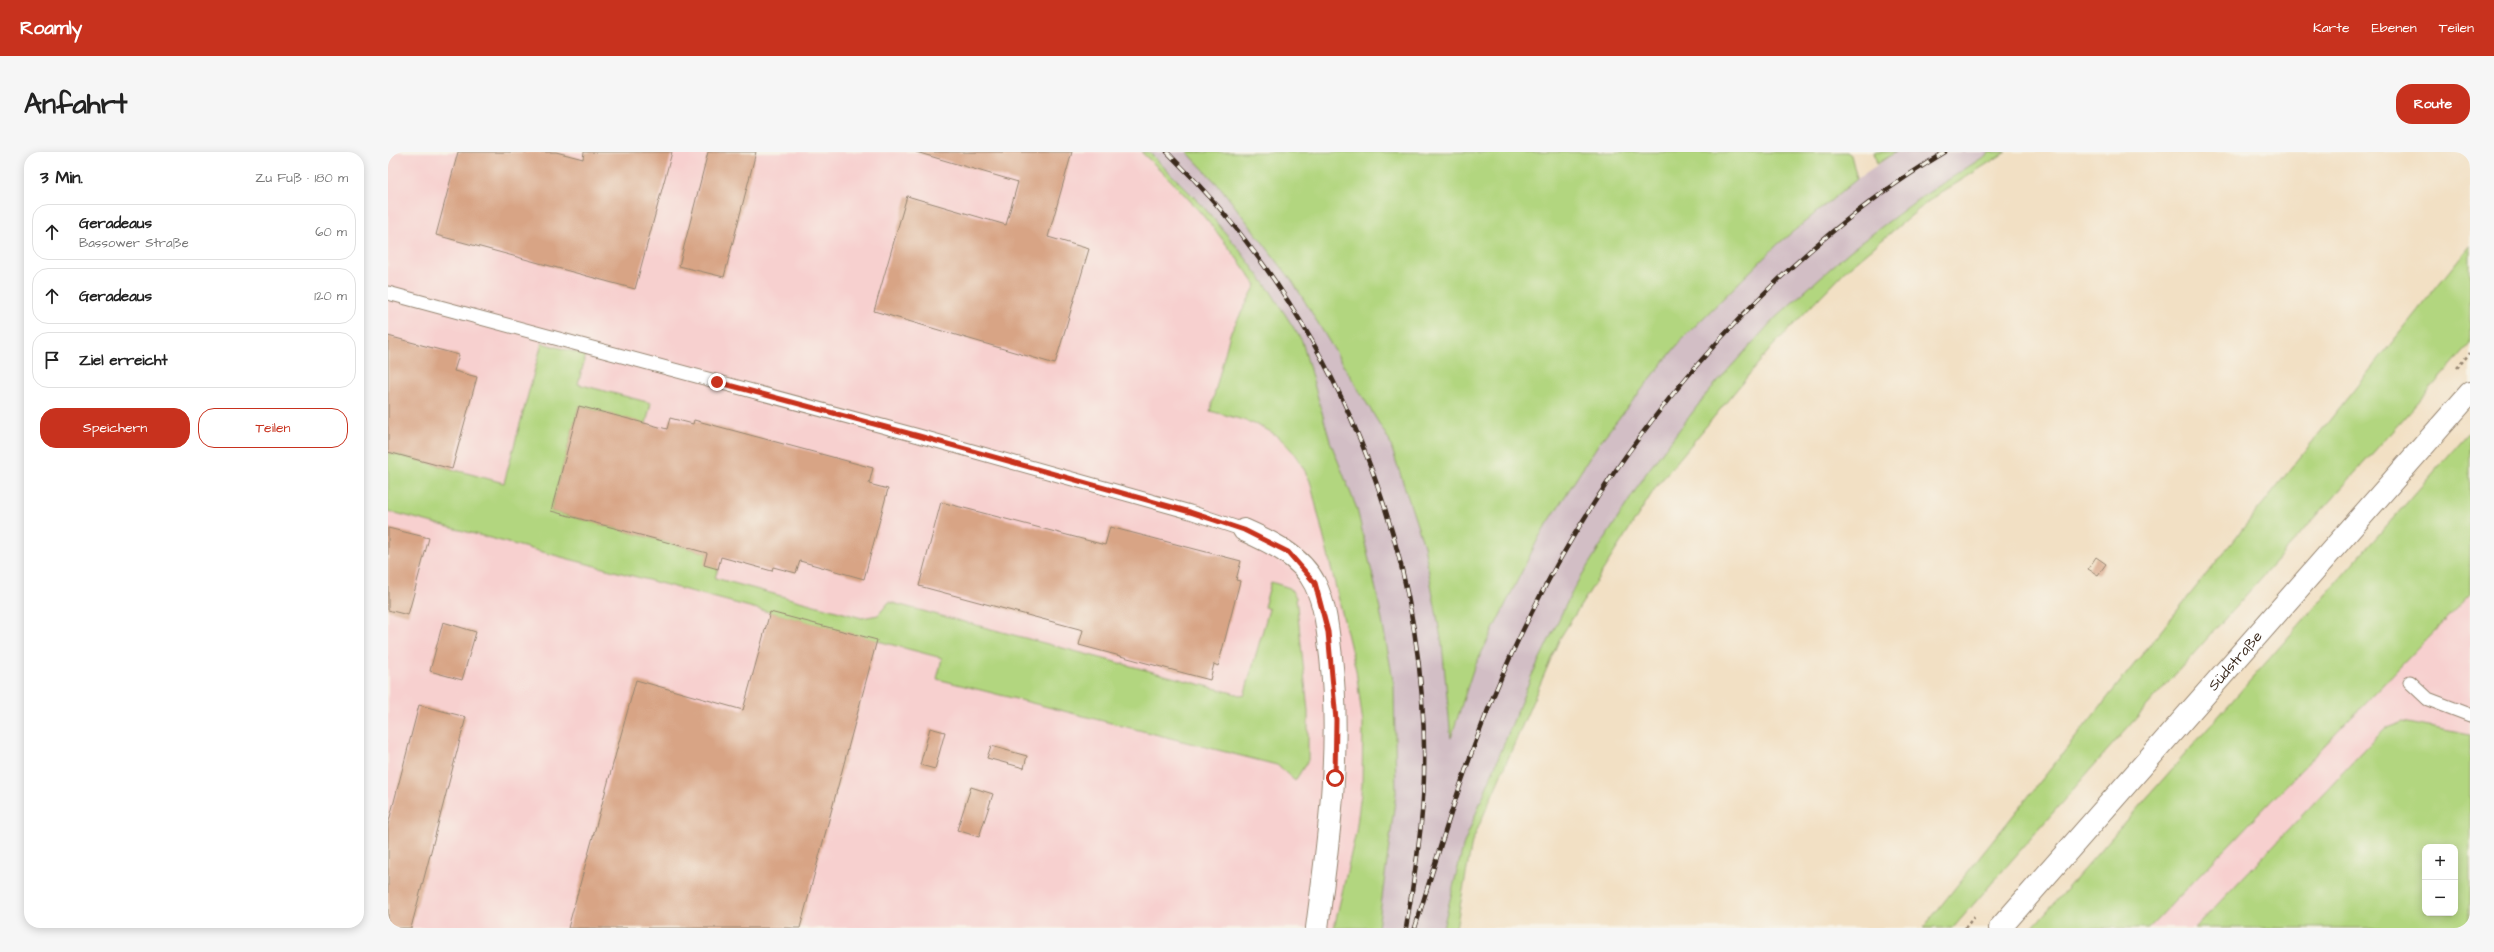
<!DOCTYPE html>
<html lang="de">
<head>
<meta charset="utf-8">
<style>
	:root { --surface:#fff; --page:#f6f6f6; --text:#222; --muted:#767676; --line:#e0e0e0; --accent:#c8321e }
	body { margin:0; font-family:"Architects Daughter",sans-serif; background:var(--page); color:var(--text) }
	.controls { position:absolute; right:12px; bottom:12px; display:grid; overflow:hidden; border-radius:8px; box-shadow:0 2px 10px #0003 }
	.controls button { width:36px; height:36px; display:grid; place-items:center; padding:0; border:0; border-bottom:1px solid var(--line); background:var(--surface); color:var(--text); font:20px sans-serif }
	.stop { position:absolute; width:12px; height:12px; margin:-9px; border:3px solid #c8321e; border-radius:50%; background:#fff }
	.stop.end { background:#c8321e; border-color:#fff; box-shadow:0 1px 4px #0008 }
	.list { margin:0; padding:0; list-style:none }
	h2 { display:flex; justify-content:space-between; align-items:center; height:52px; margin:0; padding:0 16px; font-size:17px }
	h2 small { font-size:13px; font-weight:400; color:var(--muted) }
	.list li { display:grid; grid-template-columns:26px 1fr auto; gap:12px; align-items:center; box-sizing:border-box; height:56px; margin:0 8px 8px; padding:0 8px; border:1px solid var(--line); border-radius:16px }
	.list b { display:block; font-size:15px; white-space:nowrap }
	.list p { margin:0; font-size:13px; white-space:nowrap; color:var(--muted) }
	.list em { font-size:13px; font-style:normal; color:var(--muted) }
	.actions { display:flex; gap:8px; padding:12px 16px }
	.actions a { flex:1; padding:9px 0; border:1px solid var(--accent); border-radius:16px; text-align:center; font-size:14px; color:var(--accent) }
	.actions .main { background:var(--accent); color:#fff }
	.icon { flex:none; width:22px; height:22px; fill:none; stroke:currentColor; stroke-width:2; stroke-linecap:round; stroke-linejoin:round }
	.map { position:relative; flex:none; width:2082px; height:776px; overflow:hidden; border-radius:16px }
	header { display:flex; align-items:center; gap:24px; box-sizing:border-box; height:56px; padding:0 20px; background:var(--accent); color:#fff }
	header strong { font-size:19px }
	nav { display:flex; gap:22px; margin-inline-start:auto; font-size:14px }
	.intro { display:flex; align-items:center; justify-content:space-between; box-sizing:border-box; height:96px; padding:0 24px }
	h1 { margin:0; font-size:28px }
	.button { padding:10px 18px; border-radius:16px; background:var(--accent); color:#fff; font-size:14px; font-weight:700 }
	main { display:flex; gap:24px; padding:0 24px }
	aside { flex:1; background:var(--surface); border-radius:16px; box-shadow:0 2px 10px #0003 }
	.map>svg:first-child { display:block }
</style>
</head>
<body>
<header>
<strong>Roamly</strong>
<nav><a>Karte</a><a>Ebenen</a><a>Teilen</a></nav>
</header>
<div class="intro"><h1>Anfahrt</h1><a class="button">Route</a></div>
<main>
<aside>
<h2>3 Min.<small>Zu Fuß · 180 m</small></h2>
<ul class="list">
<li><svg class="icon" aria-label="ahead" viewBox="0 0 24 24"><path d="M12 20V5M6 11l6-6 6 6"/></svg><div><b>Geradeaus</b><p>Bassower Straße</p></div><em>60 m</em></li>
<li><svg class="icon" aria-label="ahead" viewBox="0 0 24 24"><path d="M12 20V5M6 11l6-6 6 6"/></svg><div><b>Geradeaus</b></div><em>120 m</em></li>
<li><svg class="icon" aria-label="arrive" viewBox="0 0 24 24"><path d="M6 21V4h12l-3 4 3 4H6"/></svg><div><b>Ziel erreicht</b></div></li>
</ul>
<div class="actions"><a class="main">Speichern</a><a>Teilen</a></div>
</aside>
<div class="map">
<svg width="2082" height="776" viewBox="0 0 2082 776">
	<rect width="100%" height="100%" fill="#f7f3e8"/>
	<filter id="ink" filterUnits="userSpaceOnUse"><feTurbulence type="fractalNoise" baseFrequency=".025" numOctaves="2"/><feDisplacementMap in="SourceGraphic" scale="8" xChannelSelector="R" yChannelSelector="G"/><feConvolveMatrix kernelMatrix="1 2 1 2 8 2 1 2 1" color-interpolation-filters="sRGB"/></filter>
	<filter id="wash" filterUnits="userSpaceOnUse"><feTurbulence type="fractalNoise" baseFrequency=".012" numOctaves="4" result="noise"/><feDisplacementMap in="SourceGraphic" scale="16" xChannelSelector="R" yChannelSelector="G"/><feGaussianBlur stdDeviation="0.9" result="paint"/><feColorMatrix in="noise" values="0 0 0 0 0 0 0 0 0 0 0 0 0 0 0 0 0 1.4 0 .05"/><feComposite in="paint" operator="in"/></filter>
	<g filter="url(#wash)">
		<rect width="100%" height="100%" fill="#f2e0c4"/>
		<path fill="#f7d0cf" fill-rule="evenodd" d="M0,0H753L810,57L845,100L868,133L842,182L822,259L869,272L886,281L913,310L922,329L968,518L975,572L974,633L968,680L946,776H0Z
			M2082,442V776H1761ZM2037,695H2067V761H2037Z"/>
		<path fill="#d2bec5" d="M761,0H799L833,36L905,130L1001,288L1036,394L1054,492L1064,585L1085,518L1151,385L1211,291L1295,186L1390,92L1469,27L1508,0H1603L1529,48L1463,98L1387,166L1320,240L1259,320L1187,434L1143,525L1076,691L1055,776H990L1008,641L989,442L969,357L942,289L914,189L850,96L814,53Z"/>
		<path fill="#b2d67f" stroke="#76804e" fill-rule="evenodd" d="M753,0H761L814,53L850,96L883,140L914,189L942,289L969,357L989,442L1006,533L1008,641L990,776H946L968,680L974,633L975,572L968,518L922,329C897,277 875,273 822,259L842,182L868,133C834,84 797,39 753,0Z
			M799,0H1459L1463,3L1469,27L1390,92L1295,186L1211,291L1151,385L1085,518L1063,586L1054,492L1036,394L1001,288L905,130L833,36Z
			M1486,0H1508L1489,12Z
			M1603,0H1618L1542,48L1457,119L1383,196L1268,335L1172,486L1084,690L1068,776H1055L1076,691L1143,525L1187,434L1259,320L1320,240L1387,166L1463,98L1529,48Z
			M2082,93V192L1709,610L1565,776H1535Z
			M154,191L198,203L190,232L263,251L258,272L191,254L163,359L319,401L330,417L327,426L474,466L490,463L501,450L856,544L881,457L876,455L883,430L902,436L908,445L920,559V608L907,629L889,613L549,527L554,506L0,359V300L116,331Z
			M2082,279V442L1761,776H1644Z
			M2015,570L2082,583V776H1807L1996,577ZM2037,695H2067V761H2037Z"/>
		<g id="blocks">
			<path fill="#d8a485" d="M70,0H168L195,7L196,0H284L247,137L48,83Z
				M320,0H368L336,125L291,114Z
				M528,0H684L660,85L701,97L667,212L486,159L519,44L618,73L630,30Z
				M0,184L71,203L66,219L89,225L64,317L0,300Z
				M191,254L279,277L282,266L305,272L306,268L485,316L481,332L500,337L476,427L412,409L408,421L385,415L384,419L333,405L330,417L316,413L319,401L163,359Z
				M553,350L717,393L722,375L853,409L848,428L852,429L830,514L826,512L822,528L691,493L695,478L531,434Z
				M0,376L41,386L20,463L0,458Z
				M1708,405L1718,412L1710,423L1700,417Z
				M382,460L489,488L412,776H180L248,528L355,558Z
				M55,470L88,480L74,528L42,519Z
				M31,553L78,565L23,776H0V673Z
				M542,576L557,580L547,617L532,613Z
				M603,594L639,604L636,616L599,606Z
				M583,635L605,642L591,685L569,678Z"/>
		</g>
	</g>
	<g filter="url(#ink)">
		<use href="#blocks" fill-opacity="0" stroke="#968571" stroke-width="1"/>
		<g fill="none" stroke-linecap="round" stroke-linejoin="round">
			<g stroke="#968571" stroke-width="15">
				<path id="service" d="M0,141L531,284L802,360L856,378
					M2022,530L2040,547L2082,563"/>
			</g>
			<g stroke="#968571" stroke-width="24">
				<g id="minor">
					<path d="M856,378C883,390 913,404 927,432C938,454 940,481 943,505C953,597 941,685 929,776"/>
					<path id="s1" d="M1612,776L2082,241"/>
				</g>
			</g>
			<path stroke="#968571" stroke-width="2.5" stroke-dasharray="3 3" stroke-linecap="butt" d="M2069,216L2082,201
				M1577,776L1586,765"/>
			<use href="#service" stroke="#fff" stroke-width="13"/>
			<use href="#minor" stroke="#fff" stroke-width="22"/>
			<g stroke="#3b2a1e" stroke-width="4.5">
				<path id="rail" d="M779,0C944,161 1041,393 1036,624C1035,675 1026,726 1018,776
					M1027,776C1058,675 1089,571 1136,476C1225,291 1379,106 1557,0"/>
			</g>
			<use href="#rail" stroke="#f7f3e8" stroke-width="3" stroke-dasharray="9" stroke-linecap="butt"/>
		</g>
	</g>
	<g fill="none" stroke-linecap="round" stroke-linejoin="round" filter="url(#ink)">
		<path stroke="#c8321e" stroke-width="5" d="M329,230L531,284L802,360L856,378L900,400L927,431L940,480L948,568L947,626"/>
	</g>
	<g text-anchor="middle" stroke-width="3" stroke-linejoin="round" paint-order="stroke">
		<g font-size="15" fill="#3b2a1e" stroke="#f7f3e8">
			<text dy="5" stroke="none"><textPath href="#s1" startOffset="356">Südstraße</textPath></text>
		</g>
	</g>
</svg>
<div class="controls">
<button>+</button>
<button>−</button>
</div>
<div class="stop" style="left:947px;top:626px"></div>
<div class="stop end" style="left:329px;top:230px"></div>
</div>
</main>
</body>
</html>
